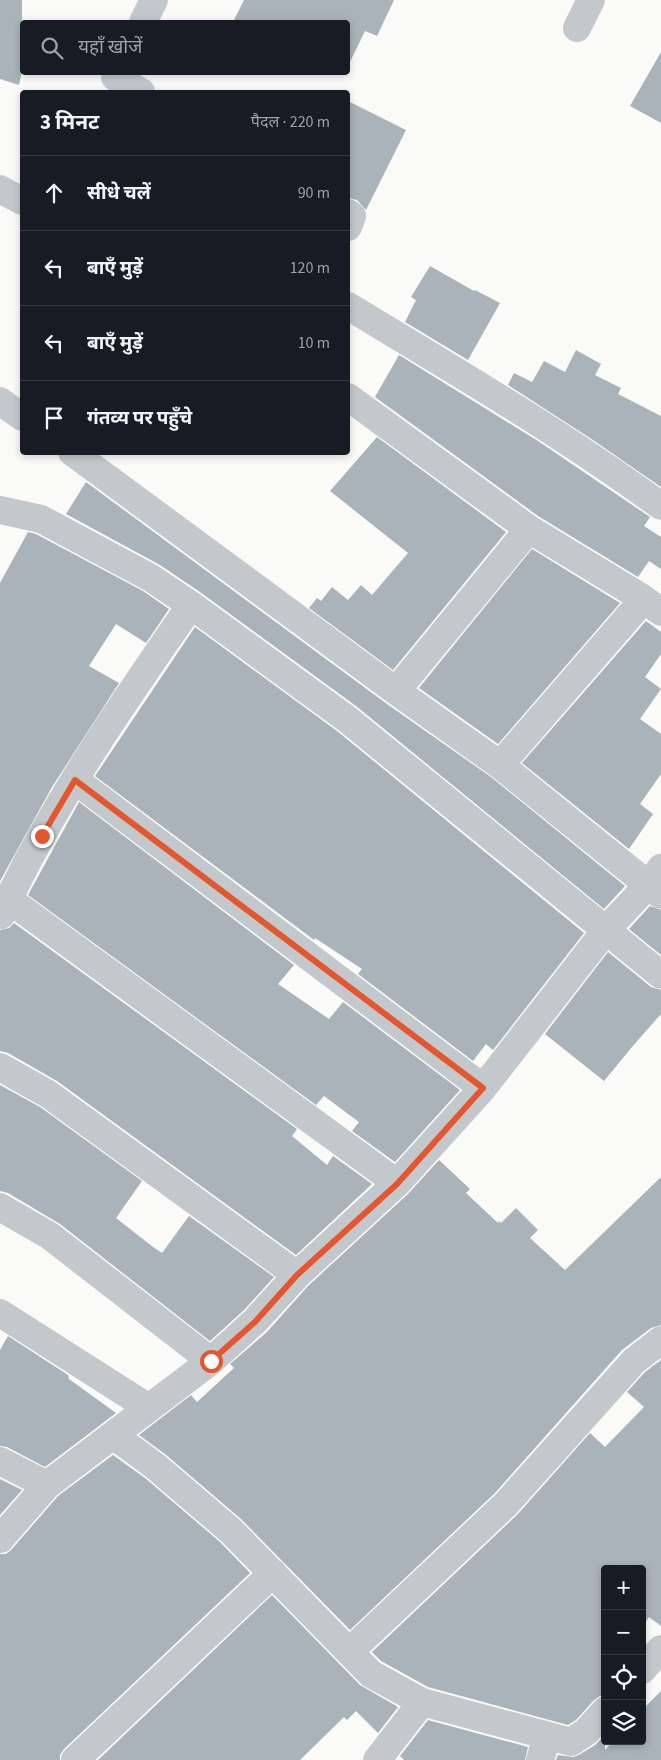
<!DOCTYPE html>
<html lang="hi">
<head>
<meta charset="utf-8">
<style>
	:root { --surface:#171b24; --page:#242831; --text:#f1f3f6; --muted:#9ea1a6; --line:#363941 }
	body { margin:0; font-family:"Source Sans 3","Noto Sans Devanagari",sans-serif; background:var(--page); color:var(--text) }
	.controls { position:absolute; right:15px; bottom:15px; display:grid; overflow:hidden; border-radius:5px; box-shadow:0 2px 8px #0003 }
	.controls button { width:45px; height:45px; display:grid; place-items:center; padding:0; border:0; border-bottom:1px solid var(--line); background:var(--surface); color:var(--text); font:25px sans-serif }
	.stop { position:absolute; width:15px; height:15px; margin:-11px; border:4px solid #e4572e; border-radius:50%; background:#fff }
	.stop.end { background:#e4572e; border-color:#fff; box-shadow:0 1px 5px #0008 }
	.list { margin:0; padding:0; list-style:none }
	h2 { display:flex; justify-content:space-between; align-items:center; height:65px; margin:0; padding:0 20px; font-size:21px }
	h2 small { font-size:16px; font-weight:400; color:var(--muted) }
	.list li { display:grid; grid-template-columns:32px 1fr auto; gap:15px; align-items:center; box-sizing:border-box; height:75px; padding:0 20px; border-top:1px solid var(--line) }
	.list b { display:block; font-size:19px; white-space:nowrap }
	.list em { font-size:16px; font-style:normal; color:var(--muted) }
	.icon { flex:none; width:28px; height:28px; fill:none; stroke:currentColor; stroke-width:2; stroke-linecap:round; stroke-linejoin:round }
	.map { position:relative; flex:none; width:661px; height:1760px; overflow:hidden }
	.search { position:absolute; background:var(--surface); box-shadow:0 2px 8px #0003; left:20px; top:20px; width:330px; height:55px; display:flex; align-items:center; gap:12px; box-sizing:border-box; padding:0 18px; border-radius:5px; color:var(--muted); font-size:19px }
	.panel { position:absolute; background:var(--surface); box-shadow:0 2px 8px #0003; left:20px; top:90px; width:330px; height:365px; border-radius:5px }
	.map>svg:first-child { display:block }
</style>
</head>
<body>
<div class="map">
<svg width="661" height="1760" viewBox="0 0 661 1760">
	<rect width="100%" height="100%" fill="#fafaf8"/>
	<path fill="#aab3b9" d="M0,0H22V71L19,85L0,79Z
		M244,0H394L377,36L365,31L348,66V22H233Z
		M661,52V123L630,106Z
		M348,101L406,130L366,210L357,200L348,198Z
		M430,266L474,291L475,290L500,303L468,360L405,322L416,300L411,297Z
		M576,350L601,364L595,375L621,388L618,394L661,416V487L593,440L508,385L514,373L532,382L544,361L565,372Z
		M399,355L538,441L650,517L644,526L661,537V569L649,561L638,577L538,516L375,397Z
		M377,437L506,532L393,670L309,608L317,598L321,601L332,587L348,600L361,585L372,595L408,553L330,491Z
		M86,482L387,704L491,777L625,886L604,909L356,706L200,592L160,565L66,514Z
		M28,532L36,534L143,591L169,609L146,643L116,624L89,666L119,683L52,787L0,881V583Z
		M532,549L620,603L498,744L419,688Z
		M646,621L661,632V654L645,677L661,689L640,719L661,734V774L640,804L653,814L629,849L522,763Z
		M195,627L337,731L584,933L493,1050L486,1044L473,1061L358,974L362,969L315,938L314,940L95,776Z
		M79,802L294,965L278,984L329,1019L343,1002L460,1090L395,1162L352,1131L359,1122L324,1096L316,1105L28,895Z
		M650,906L661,910V955L629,929Z
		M14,923L297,1129L292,1136L327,1165L333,1156L372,1184L296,1255L57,1081L8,1053L0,1051V930L9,928Z
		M608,952L651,987L661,990V1014L632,1047L604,1081L545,1034Z
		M0,1085L40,1107L142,1181L116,1218L153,1247L162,1253L189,1216L274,1277L244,1310L210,1341L60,1224L8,1193L0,1191Z
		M439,1160L470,1189L466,1193L498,1223L499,1221L501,1223L516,1208L538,1230L530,1238L565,1270L661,1177V1325L651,1328L622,1350L495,1493L350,1630L241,1519L165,1454L139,1435L191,1395L197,1402L234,1368L230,1364L267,1332L308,1286L408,1194Z
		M8,1336L68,1375L69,1379L116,1413L45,1467L7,1447L0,1446V1350Z
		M661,1360V1626L649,1617L642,1627V1569H605V1696H600L594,1700L576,1720L568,1725L428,1687L381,1661L372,1652L517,1515L590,1433L605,1447L644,1407L627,1392L645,1372Z
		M113,1455L145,1478L220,1542L250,1573L64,1749L60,1755V1760H0V1554H6L12,1549L58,1496Z
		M0,1479L22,1490L0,1515Z
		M272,1595L360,1685L398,1707L378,1733L356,1711L347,1720L344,1717L300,1760H98Z
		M661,1691V1760H556L558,1755L573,1757L579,1755L595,1745L605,1735V1750L613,1741H642V1710Z
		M428,1720L528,1747L525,1760H404L400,1756Z"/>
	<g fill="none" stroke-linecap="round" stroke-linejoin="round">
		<path stroke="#c3c8cc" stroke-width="28" d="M143,22L154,0
			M577,28L591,0
			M117,72L115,77L141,92
			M0,189L22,201
			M348,213L352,216L348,227
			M348,306C454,370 561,433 661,506
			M348,397L529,529L644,599L661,612
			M0,401L22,417
			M72,452L396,691L500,765L661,895
			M0,510L41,519L151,578L191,605L347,719L661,975
			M396,691L529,529
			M500,765L644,599
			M75,780L483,1088
			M8,899L397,1183
			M1,915C52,805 122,704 191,605
			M0,1067L48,1094L297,1275
			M0,1207L50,1236L211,1361
			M0,1313L149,1408
			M113,1435L155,1466L231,1531L371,1674L422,1702L571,1742L586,1732L605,1711
			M0,1461L47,1485
			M0,1539L47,1485L211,1361L255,1321L297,1275L397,1183L483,1088L606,930L648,885L661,868
			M349,1652L506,1504L634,1361L661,1340
			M642,1670L661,1649
			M75,1760L273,1573
			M377,1760L422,1702
			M540,1760L547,1736"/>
	</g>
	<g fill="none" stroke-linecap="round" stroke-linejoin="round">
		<path stroke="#e4572e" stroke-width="6" d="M42,836L75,780L483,1088L397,1184L297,1275L255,1322L211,1361"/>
	</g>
</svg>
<div class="controls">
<button>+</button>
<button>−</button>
<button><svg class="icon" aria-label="locate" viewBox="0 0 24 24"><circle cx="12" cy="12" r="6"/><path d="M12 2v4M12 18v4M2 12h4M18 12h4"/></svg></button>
<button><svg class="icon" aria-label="layers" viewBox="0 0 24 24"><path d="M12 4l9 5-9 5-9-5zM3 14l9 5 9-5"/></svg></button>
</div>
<div class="stop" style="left:211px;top:1361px"></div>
<div class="stop end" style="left:42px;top:836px"></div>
<div class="search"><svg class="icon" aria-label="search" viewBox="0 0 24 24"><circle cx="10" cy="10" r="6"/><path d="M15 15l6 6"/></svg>यहाँ खोजें</div>
<section class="panel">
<h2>3 मिनट<small>पैदल · 220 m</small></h2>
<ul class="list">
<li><svg class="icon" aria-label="ahead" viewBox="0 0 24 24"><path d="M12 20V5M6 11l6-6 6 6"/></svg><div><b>सीधे चलें</b></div><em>90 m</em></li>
<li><svg class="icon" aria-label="left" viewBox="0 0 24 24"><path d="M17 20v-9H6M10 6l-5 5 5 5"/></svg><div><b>बाएँ मुड़ें</b></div><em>120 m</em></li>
<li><svg class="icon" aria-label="left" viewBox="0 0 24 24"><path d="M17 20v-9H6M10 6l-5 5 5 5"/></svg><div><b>बाएँ मुड़ें</b></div><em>10 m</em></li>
<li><svg class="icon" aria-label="arrive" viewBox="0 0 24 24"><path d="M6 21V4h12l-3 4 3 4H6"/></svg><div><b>गंतव्य पर पहुँचे</b></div></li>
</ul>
</section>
</div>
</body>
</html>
